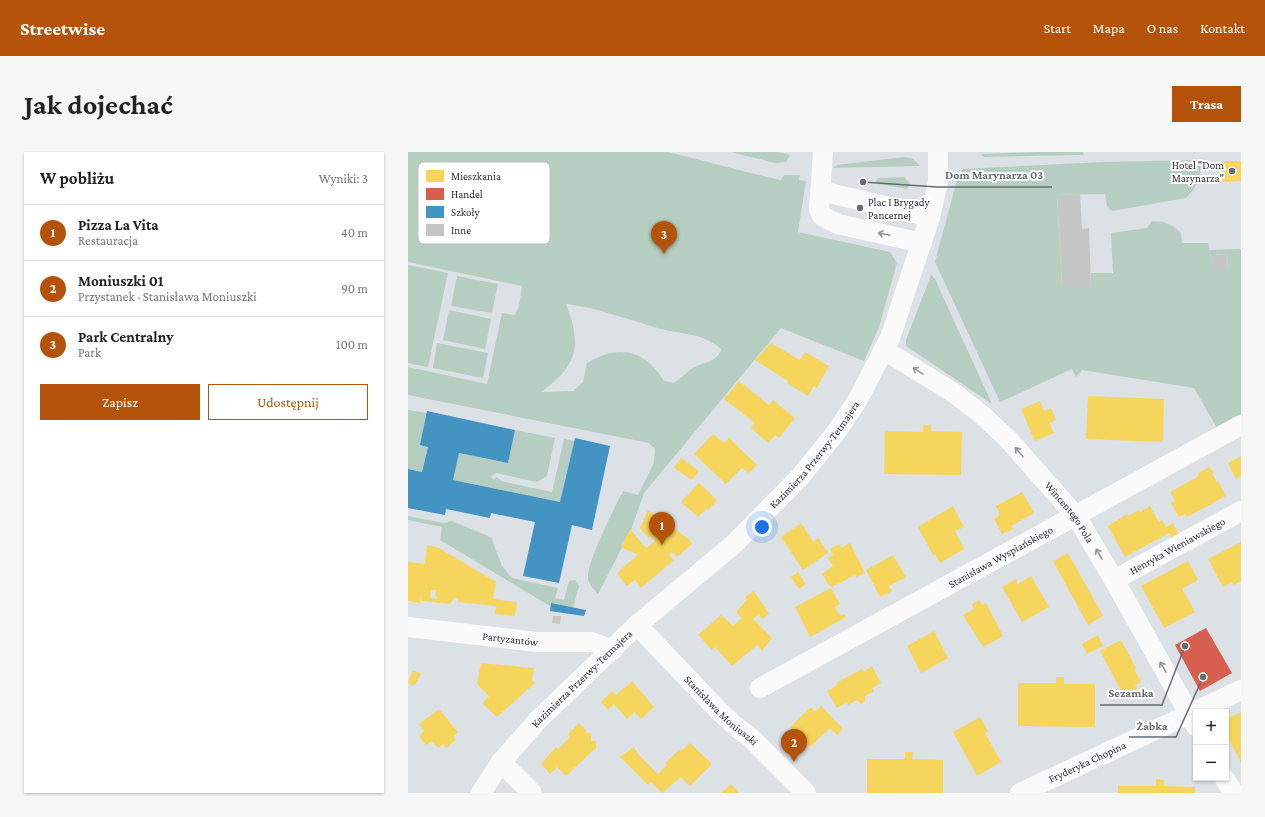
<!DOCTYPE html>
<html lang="pl">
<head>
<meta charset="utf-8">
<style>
	:root { --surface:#fff; --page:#f6f6f6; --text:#222; --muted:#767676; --line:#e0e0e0; --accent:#b45309 }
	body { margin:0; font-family:"Crimson Pro",serif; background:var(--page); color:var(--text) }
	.controls { position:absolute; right:12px; bottom:12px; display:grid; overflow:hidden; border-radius:0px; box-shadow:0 1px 3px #0004 }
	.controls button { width:36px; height:36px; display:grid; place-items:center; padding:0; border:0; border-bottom:1px solid var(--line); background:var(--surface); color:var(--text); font:20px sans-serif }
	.you { position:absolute; left:354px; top:375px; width:14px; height:14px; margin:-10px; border:3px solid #fff; border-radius:50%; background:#1a73e8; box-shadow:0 0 0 6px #1a73e833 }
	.badge { display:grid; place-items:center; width:26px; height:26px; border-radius:50%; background:var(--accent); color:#fff; font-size:13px; font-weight:700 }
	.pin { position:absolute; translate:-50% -33px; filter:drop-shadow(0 1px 2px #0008) }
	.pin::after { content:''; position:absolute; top:21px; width:14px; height:12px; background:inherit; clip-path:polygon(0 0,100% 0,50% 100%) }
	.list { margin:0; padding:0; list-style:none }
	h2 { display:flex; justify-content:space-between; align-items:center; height:52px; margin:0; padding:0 16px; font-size:17px }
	h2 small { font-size:13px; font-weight:400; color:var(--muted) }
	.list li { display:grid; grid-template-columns:26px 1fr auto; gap:12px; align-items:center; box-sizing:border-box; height:56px; padding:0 16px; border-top:1px solid var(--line) }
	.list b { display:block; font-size:15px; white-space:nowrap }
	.list p { margin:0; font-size:13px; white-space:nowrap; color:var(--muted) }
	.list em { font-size:13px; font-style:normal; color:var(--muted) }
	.actions { display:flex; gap:8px; padding:12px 16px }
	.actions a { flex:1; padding:9px 0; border:1px solid var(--accent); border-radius:0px; text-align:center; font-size:14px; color:var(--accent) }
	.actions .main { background:var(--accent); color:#fff }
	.map { position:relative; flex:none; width:833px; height:641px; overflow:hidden; border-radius:0px }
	header { display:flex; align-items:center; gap:24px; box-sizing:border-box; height:56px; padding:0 20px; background:var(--accent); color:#fff }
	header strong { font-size:19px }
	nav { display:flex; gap:22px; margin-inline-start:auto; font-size:14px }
	.intro { display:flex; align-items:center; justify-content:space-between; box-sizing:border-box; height:96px; padding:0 24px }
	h1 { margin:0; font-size:28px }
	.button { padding:10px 18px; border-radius:0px; background:var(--accent); color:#fff; font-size:14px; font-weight:700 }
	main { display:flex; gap:24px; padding:0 24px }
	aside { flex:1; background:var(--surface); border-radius:0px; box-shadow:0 1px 3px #0004 }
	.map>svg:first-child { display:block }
</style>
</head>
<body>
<header>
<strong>Streetwise</strong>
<nav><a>Start</a><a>Mapa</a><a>O nas</a><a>Kontakt</a></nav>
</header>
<div class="intro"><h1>Jak dojechać</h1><a class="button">Trasa</a></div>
<main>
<aside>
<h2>W pobliżu<small>Wyniki: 3</small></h2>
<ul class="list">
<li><span class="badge">1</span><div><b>Pizza La Vita</b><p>Restauracja</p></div><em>40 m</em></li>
<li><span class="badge">2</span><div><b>Moniuszki 01</b><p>Przystanek · Stanisława Moniuszki</p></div><em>90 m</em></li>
<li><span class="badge">3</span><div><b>Park Centralny</b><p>Park</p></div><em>100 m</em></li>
</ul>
<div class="actions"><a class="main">Zapisz</a><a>Udostępnij</a></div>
</aside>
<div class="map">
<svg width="833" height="641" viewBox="0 0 833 641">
	<rect width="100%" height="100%" fill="#dce1e6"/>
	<path fill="#b6cec1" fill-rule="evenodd" d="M0,0H260L359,25L373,28L376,23H392L391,28L398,29L390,80L482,100L489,111L471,175L456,209L373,176L236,341L223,378L190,442C186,438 181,433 180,427C178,411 207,355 215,339L230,343L246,311L247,297L241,291L0,243V215L79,232L94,161L107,163L111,154L114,134L0,110ZM158,152C191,156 221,168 253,177C275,183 294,180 313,197C310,211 293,210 283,217C277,222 272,227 266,231L256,229C237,197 210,192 179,211L175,230L165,239L133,240C170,214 174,193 158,152Z
		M323,0H369L382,3L378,10L367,11Z
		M628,0H675V3L576,5L573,2Z
		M496,5L505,7L512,14L425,16L429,13Z
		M793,8C793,24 790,35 778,46L704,59L699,54L697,42L649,43L654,134H683V121H705L703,81L739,76L744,69C757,69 764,72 773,81L774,91H800L801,98L833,97V265L810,278L786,236L674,218L668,225L664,217L592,250L527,110L550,24L555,17L694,10ZM819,102L820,116L805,117L803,103Z
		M496,25L502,31L499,37L470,32L468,29L470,26Z
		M0,113L40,121L20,215L0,211Z
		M523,123L527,127L584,252L498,194V188Z
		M49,124L90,132L84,161L43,154Z
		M41,158L83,167L77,197L35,188Z
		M29,191L80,201L75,226L25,216Z
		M0,258L19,261L20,295L14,320L0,317Z
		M107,278L147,286L139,324L129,330L88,321L83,324L85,328L89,325L93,329L144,340L156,287L166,289L152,350L45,328L51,301L100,311Z
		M0,364L36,371L44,369L83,385L94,414L104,426L150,436L147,446L156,448L161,429L167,428L171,434L165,456L143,451L142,454L32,388L34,375L0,368Z"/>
	<path fill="#f6d55c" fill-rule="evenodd" d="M815,9H833V29L815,30Z
		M363,191L392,208L397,200L421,214L409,236L406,234L400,244L379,231L380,229L347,208Z
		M331,229L361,253L365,248L387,266L371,286L367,283L360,291L343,276L347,271L316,247Z
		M680,244L756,247L755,290L678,287Z
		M632,249L636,259L643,256L648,268L641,271L646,281L627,289L613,257Z
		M515,273H523V279L554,280L553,323L476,322L477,279L515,280Z
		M305,282L316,291L321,286L349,313L341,321L334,316L318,332L286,302Z
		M833,304V324L828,327L820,311Z
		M273,306L291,319L284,328L266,316Z
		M801,315L806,320L804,321L809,330L810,329L818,344L779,365L777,362L771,365L763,351L767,349L762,340L791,324L790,321Z
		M291,331L309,348L300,358L298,357L290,365L273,350Z
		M614,340L626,361L603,374L605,377L594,382L586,367L592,363L588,354Z
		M545,354L556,375L547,379L556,397L532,411L527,402L525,403L510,375Z
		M742,354L751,370L754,368L758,375L765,371L772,384L765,388L761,381L717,405L700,374L719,362L720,364L731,358L732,360Z
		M240,358L282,388L284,392L269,405L264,400L261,403L266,408L233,436L227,428L219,434L210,423L211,419L230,403L213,395L222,377L238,396L247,389L242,384L240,386L232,376Z
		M393,371L405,390L410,386L420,401L395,418L373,385Z
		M833,390V429L826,433L824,430L815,435L800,407Z
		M442,391L457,421L448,425L447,423L424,435L420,432L414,422L425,414L420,406L425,403L422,397L431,392L433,396Z
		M19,393L31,396L88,430L85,447L109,450L107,464L87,462L88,454L50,450V446H46L42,452L13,449V442L12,451L0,449V410L17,412ZM23,438H28L27,443L30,447L22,446Z
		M660,401L695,464L680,473L645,409Z
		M485,403L498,425L481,434L484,439L472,445L458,418Z
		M780,409L790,428L774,437L787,460L756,476L733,434Z
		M390,420L398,432L391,437L383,425Z
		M623,424L641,455L614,470L594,435L608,427L610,432Z
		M423,436L432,452L427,455L433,464L437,462L438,465L402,485L387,455Z
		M346,439L361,462L354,467L351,463L345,467L364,486L354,499L349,493L324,514L307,495L304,498L290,483L313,463L325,474L334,466L328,460L339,448L337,445Z
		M571,448L574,453L578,451L595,484L575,495L555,463L566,457L564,452Z
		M526,479L540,506L513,521L499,494Z
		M690,483L695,494L679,502L674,492Z
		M713,488L728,516L726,517L733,530L727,533L730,537L716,544L692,499Z
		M73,511L126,516L124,528L127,531L89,565L74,551L81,545L69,532Z
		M464,514L473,531L464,536L466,539L457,544V550L453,552L449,548L440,553L438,551L429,556L419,539L429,533L428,531L454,517L455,520Z
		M5,518L13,522L6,534L0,531Z
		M648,525H656V532H687V575L610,574V531H648Z
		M224,529L246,555L233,567L226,560L219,567L206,552L200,558L193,550L204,539L208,543Z
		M413,554L435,577L429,583L422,576L402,595L382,575L403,555L407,560Z
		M31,557L50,580L45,585L48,588L38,596L35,592L30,596L24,589L18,593L11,584L16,579L11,572Z
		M833,560V610L818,582V567Z
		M572,565L580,579L577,581L593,610L569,624L545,580Z
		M171,571L178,578V581H183V589H188V596L158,624L149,615L142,622L133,612L148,595L150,597L162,585L160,582Z
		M282,591L304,612L282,634L273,625L254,641L243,630L240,633L212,605L226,595L230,602L250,622L259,613L257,611L271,598L273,599Z
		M497,600H505L504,607L535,608V641H459V607H497Z
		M748,627L756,628V634L787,635V641H710V634H748Z
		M323,632L331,641H313Z"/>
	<path fill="#d6604d" d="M798,476L824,521L792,539L767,493Z"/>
	<path fill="#4393c3" d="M19,259L107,278L100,311L51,301L45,328L152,350L167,286L202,294L184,378L164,373L151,431L115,424L127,370L83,361L82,366L38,357L37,363L0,356V317L14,320L20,295L12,293Z
		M143,451L178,458L176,464L142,459Z"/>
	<path fill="#c4c6c6" d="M672,42L674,77L681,76L683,134H654L649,43Z
		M819,102L820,117H804L803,103Z
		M145,464H153L152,472L144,471Z"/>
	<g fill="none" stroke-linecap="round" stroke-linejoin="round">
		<g stroke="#fafafb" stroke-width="20">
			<path d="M415,0L411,57L414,64L430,72L514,91"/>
			<path d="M413,39L522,65"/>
			<path id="s1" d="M476,198L546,241L574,263L600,287L668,364L706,428L788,574"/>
			<path id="s2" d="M706,428L833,359"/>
			<path id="s3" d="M229,473L311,559L326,573L343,586L398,641"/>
			<path id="s4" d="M0,475L129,490H184L205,498"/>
			<path id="s5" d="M352,536L833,273"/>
			<path d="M93,610L124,641"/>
			<path d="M816,626L826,641"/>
			<path id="s6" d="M73,641L93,610L130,568L229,473L326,392L392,325L429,279L449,249L482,186L522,65L530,30V0"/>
			<path id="s7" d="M612,641L833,538"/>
		</g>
	</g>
	<defs><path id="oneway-shaft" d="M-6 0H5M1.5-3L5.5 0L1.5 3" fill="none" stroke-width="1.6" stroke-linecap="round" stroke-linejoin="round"/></defs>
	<g stroke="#929496">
		<use href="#oneway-shaft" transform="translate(476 82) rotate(-168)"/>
		<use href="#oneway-shaft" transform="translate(510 219) rotate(-148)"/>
		<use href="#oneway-shaft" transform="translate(611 300) rotate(-131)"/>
		<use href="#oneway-shaft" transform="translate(691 402) rotate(-121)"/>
		<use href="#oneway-shaft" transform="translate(755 515) rotate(-120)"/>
	</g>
	<g fill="#686c70" stroke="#fff" stroke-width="1.5">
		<circle cx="824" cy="19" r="4"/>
		<circle cx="452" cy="56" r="4"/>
	</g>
	<g text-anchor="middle" stroke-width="4" stroke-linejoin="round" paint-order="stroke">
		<g font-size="11" fill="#2a2d30" stroke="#fff" text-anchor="end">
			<text x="816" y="17">Hotel "Dom<tspan x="816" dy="13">Marynarza"</tspan></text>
			<text x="460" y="54" text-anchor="start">Plac I Brygady<tspan x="460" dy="13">Pancernej</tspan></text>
		</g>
		<g font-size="11" fill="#2a2d30" stroke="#fff">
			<text dy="4" stroke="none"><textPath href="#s6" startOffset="477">Kazimierza Przerwy-Tetmajera</textPath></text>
			<text dy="4" stroke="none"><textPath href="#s1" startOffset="249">Wincentego Pola</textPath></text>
			<text dy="4" stroke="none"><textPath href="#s2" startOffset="72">Henryka Wieniawskiego</textPath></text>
			<text dy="4" stroke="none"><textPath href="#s5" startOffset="274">Stanisława Wyspiańskiego</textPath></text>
			<text dy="4" stroke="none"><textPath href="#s4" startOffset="103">Partyzantów</textPath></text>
			<text dy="4" stroke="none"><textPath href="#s6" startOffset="153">Kazimierza Przerwy-Tetmajera</textPath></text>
			<text dy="4" stroke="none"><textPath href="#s3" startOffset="120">Stanisława Moniuszki</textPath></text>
			<text dy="4" stroke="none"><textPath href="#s7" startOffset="74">Fryderyka Chopina</textPath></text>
		</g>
	</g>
	<rect x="10" y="10" width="132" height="82" rx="6" fill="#fff" stroke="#bfc0c1" stroke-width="1"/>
	<rect x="18" y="18" width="18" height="12" fill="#f6d55c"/>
	<rect x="18" y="36" width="18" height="12" fill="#d6604d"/>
	<rect x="18" y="54" width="18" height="12" fill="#4393c3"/>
	<rect x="18" y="72" width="18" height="12" fill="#c4c6c6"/>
	<g font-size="11" fill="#2a2d30">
		<text x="43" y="28">Mieszkania</text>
		<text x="43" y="46">Handel</text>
		<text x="43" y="64">Szkoły</text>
		<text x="43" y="82">Inne</text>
	</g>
	<path fill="none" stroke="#686c70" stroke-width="1.5" d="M455 30L529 35H644M777 494L754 553H692M795 525L768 585H721"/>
	<g fill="#686c70" stroke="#fff" stroke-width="1.5">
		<circle cx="455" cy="30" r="4"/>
		<circle cx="777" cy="494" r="4"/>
		<circle cx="795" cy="525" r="4"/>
	</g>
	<g font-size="12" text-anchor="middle" font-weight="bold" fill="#686c70" stroke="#fff" stroke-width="4" stroke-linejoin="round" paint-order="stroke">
		<text x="586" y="27">Dom Marynarza 03</text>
		<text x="723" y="545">Sezamka</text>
		<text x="744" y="578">Żabka</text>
	</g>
</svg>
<div class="controls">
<button>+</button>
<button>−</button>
</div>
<div class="you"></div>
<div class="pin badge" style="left:254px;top:393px">1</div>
<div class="pin badge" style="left:386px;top:610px">2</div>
<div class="pin badge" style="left:256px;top:102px">3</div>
</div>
</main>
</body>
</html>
